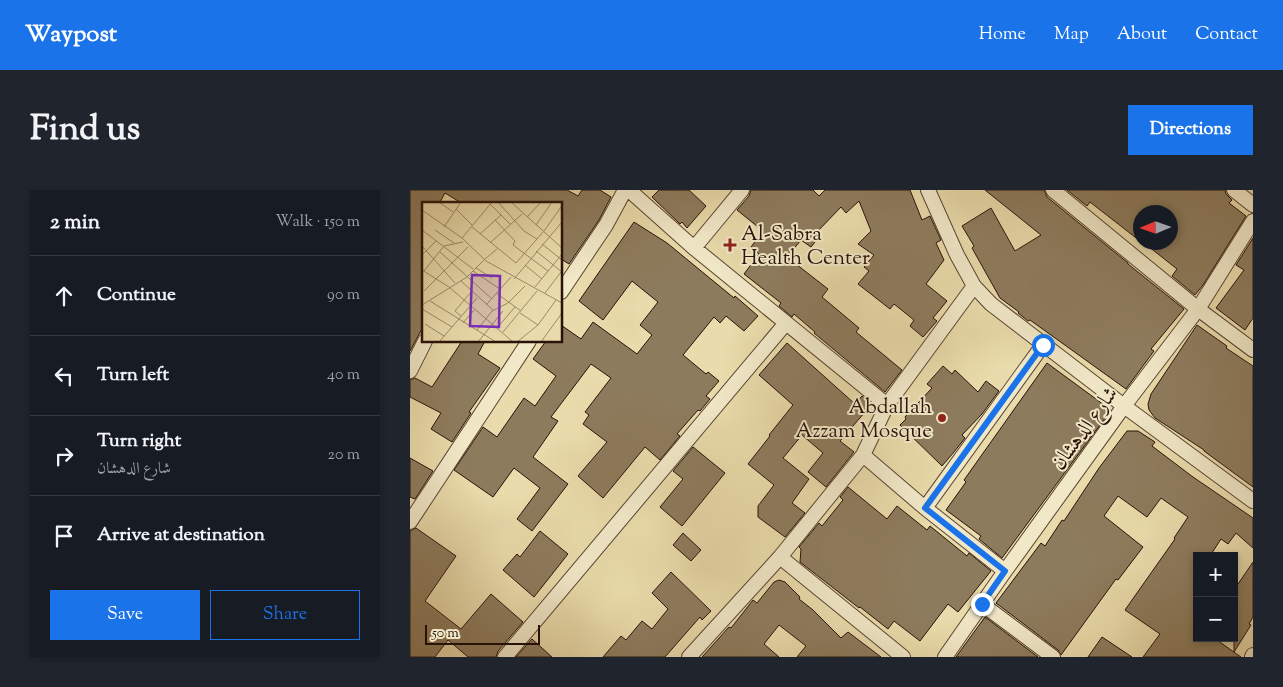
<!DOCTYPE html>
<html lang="en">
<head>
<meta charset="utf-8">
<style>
	:root { --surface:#171b24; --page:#20242c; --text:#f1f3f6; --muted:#9ea1a6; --line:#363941; --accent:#1a73e8 }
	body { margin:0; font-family:"Sorts Mill Goudy",Amiri,serif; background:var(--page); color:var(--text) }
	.controls { position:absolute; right:15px; bottom:15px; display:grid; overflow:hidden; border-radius:0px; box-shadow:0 2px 8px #0003 }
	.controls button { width:45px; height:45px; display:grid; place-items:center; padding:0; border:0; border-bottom:1px solid var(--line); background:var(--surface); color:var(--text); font:25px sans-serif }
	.compass { position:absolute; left:723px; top:15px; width:45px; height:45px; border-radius:50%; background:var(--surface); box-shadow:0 2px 8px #0003; rotate:268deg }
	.scale { position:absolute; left:15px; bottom:12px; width:115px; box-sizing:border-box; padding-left:5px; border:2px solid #291208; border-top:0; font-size:14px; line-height:18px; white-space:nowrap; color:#291208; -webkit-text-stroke:4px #f1e8c8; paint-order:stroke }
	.stop { position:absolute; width:15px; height:15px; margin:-11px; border:4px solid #1a73e8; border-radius:50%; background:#fff }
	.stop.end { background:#1a73e8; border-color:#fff; box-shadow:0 1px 5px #0008 }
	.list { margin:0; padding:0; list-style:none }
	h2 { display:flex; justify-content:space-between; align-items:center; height:65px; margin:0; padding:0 20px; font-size:21px }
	h2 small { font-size:16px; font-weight:400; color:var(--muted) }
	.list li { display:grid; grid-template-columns:32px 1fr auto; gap:15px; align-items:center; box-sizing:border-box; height:80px; padding:0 20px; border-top:1px solid var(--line) }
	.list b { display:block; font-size:19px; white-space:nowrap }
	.list p { margin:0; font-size:16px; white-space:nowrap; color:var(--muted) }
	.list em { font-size:16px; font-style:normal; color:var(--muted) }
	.actions { display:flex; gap:10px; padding:15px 20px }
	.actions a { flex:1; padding:11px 0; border:1px solid var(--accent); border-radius:0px; text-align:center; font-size:18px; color:var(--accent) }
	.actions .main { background:var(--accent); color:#fff }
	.icon { flex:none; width:28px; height:28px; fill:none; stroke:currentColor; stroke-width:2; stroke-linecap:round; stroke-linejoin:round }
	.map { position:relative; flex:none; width:843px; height:467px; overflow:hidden; border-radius:0px }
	header { display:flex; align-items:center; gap:30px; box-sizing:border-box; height:70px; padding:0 25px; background:var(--accent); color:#fff }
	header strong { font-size:24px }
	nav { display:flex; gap:28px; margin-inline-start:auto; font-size:18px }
	.intro { display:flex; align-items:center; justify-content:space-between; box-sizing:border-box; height:120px; padding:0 30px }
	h1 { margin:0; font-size:35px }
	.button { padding:12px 22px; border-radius:0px; background:var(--accent); color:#fff; font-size:18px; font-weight:700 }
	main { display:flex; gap:30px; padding:0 30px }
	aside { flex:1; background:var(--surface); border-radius:0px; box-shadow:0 2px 8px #0003 }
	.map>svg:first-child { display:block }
</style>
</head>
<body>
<header>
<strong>Waypost</strong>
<nav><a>Home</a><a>Map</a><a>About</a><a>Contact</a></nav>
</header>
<div class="intro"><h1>Find us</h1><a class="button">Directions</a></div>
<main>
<aside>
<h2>2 min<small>Walk · 150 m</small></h2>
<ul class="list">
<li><svg class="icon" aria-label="ahead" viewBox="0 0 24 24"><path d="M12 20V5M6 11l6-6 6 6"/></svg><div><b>Continue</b></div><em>90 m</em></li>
<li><svg class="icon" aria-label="left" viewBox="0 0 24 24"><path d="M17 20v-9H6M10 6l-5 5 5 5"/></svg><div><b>Turn left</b></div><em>40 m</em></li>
<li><svg class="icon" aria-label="right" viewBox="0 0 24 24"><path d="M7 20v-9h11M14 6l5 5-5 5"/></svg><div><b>Turn right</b><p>شارع الدهشان</p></div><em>20 m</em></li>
<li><svg class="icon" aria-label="arrive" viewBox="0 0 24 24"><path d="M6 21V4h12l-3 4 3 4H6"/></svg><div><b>Arrive at destination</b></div></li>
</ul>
<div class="actions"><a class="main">Save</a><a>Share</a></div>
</aside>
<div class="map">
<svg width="843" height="467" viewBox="0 0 843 467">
	<rect width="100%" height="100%" fill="#e9dbab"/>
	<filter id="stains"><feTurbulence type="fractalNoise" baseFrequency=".004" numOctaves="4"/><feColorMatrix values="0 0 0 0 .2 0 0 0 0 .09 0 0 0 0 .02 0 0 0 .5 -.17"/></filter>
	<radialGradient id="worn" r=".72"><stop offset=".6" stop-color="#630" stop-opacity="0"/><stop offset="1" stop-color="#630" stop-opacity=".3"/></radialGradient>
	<path fill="#8d7b5d" stroke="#291208" d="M0,0H157L168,6L172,0H190L201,7L189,30L159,74L151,69V14H53L35,3L29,14H14V135L0,161Z
		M249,0H279L296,16L277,38L272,32L270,34L242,7Z
		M341,0H403L409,6L415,0H500L512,30L520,26L531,50L526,53L534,70L516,94L537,111L523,128L527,131L513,147L500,136L504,130L484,114L480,119L448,94L459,81L454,77L464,65L448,54L461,41L449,11L436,23L431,17L405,44L409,47L401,57L391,50L377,67L418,99L412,107L449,138L446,142L492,180L475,202L404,143L405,142L384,124L382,127L369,116L371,113L334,84L349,64L341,57L353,41L327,20L339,6Z
		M575,0H634L637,7L718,73V74L774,119L741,159L744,161L716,199L620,130L618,131L608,123L609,122L590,108L562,58L564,56L552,36L581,18L605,61L631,45Z
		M657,0H815L816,4L822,10L819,13L836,26L793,95L785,105L762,86L767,79L733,52H760V22H730V51L680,12L677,16Z
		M224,32L257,53L324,108L325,106L348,126L334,141L316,126L310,133L304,127L273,165L296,184L298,182L309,191L296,206L300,209L290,221L288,220L267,244L270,246L250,270L235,257L193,308L168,286L197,252L173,234L179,225L175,222L201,188L181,174L141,227L148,231L123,267L158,294L122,341L107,329L130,298L104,278L83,307L44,280L73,237L87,247L114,208L125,216L146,186L123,169L136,151H151V135L171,149L183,132L227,164L242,145L230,135L248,112L222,91L193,130L169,111Z
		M843,48V128L835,140L806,118L834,80L826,75Z
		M787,135L817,156L816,158L843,176V297L794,261V260L745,228L739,220L738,214L741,204Z
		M52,151H75L68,164L90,178L59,222L61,223L42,252L21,239L31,223L0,207V190L5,188L22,197Z
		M377,153L445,214L452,206L462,214L430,251L444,262L416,297L398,282L413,263L392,245L373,268L399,289L382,313L395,323L375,347L348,327V316L364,295L338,274L360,246L359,245L383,215L349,185Z
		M637,173L701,220L592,368L569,349L571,346L536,320L556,292L554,290Z
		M533,176L542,184L545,180L568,202L576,191L589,201L572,224L552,245L555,248L544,262L532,276L490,235L496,229L495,227L522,198L517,194Z
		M717,241H728L745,252L742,256L783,287L843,328V358L826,343L818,354L811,349L800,366H787V448H804L831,467H733L750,444L715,420L765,349L764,348L778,327L751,308L737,327L708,306L694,326L733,357L708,390L706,389L651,465L648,460L586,413L631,353L635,356L652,330L654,331L689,278Z
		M283,257L315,283L272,336L250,317L273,289L263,281Z
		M0,268L23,281L5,309L0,307Z
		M438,297L477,329L487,316L517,340L520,336L557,366L559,363L581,381L548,422L538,414L510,451L484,431L478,439L450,417L449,418L390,372L391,359L389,357L409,333L412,336L433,310L430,307Z
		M6,338L46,366L15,411L51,439L81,404L113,432L88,461L86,467H58L38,450L25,467H0V341Z
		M130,341L158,364L124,407L93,380L107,364L110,367Z
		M273,343L291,360L281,371L263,355Z
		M843,372V427L839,434L841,435L824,462V400Z
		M261,382L301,421L292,430L290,427L255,467H193L211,446L216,450L232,431L242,439L258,419L242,403Z
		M369,390L375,392L390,407L389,409L403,420L431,448L438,442L471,467H387L396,456L369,435L354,454L369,467H292L319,437L321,438L343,410L347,413L364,392Z
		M575,427L628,467H546Z
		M692,447L722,467H678Z
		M122,449L142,467H106Z"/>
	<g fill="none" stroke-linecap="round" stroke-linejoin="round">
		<g stroke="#594431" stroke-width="16">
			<path id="minor" d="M219,0L284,58L477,215
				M518,0L547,65L564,96L581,114L714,216L843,311
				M643,0L788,119L843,160
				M824,0L843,15
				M284,58L332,0
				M151,102L196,35L215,0
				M0,181L15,151
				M453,265L515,318L595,381
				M515,318L633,155
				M0,332L119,151
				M370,367L493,467
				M572,414L643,467
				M95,467L376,133
				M279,467L370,367L453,265L477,215L564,96
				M535,467L595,381L714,216L788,119L843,31
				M842,467L843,465"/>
		</g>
		<use href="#minor" stroke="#f1e8c8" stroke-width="14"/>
	</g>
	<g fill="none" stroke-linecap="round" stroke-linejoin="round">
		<path stroke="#1a73e8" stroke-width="6" d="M572,414L595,381L515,318L633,155"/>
	</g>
	<g fill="#8f2418" stroke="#f1e8c8" stroke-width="2">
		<path d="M317.5 47.5h5v5h5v5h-5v5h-5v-5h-5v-5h5z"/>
		<circle cx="532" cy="228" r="5"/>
	</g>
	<g text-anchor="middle" stroke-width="4" stroke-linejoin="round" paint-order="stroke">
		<g font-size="21" fill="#291208" stroke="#f1e8c8" text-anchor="start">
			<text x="331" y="50">Al-Sabra<tspan x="331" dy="24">Health Center</tspan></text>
			<text x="522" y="223" text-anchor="end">Abdallah<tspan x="522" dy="24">Azzam Mosque</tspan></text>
		</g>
		<g font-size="21" fill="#291208" stroke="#f1e8c8">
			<text transform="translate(674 238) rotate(-54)" y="7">شارع الدهشان</text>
		</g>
	</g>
	<g transform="translate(12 12)">
		<rect width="140" height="140" fill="#e9dbab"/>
		<path fill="none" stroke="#9c8b6a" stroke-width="1" d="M17,0L31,10M76,0L102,29L115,37M89,0L140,46M68,2L88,22M34,7L51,24M0,8L40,36L64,59L140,101M105,15L119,0M73,18L93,39L91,43L126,69M114,23L130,0M22,25L39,0M50,25L94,61L121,30M0,28L51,67M13,28L32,41M122,29L139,5M58,32L79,13M40,36L70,0M68,41L100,12M120,42L140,58M0,44L33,81M114,49L140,70M18,50L70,97M0,53L14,39M63,57L75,47M103,63L120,77M54,66L70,76M0,68L27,85L91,140M2,69L22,44L41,40M51,69L78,87M92,77L140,20M39,79L71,108M113,85L140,52M2,89L46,45M74,91L99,109M123,91L139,70M8,99L74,140M0,103L45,75L62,58M64,103L89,75M0,107L30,125M98,111L116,123M39,114L33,109L49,90M41,121L52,108M3,122L22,134M75,126L93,105M55,128L70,109L86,101L103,84M81,130L115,89M17,140L55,96M56,140L81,109M95,140L116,123L134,98M119,140L140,111"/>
		<path fill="#7b2cbf" fill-opacity="0.15" stroke="#7b2cbf" stroke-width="2.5" d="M50,73L78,74L77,125L48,124Z"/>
		<rect width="140" height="140" fill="none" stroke="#291208" stroke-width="2.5"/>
	</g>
	<rect width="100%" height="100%" filter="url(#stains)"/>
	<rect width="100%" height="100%" fill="url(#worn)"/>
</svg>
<div class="controls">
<button>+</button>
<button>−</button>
</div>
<svg class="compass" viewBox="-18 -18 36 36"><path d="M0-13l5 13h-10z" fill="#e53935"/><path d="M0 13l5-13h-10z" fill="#9ea1a6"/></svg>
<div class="scale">50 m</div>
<div class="stop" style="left:633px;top:155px"></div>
<div class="stop end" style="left:572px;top:414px"></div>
</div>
</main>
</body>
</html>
